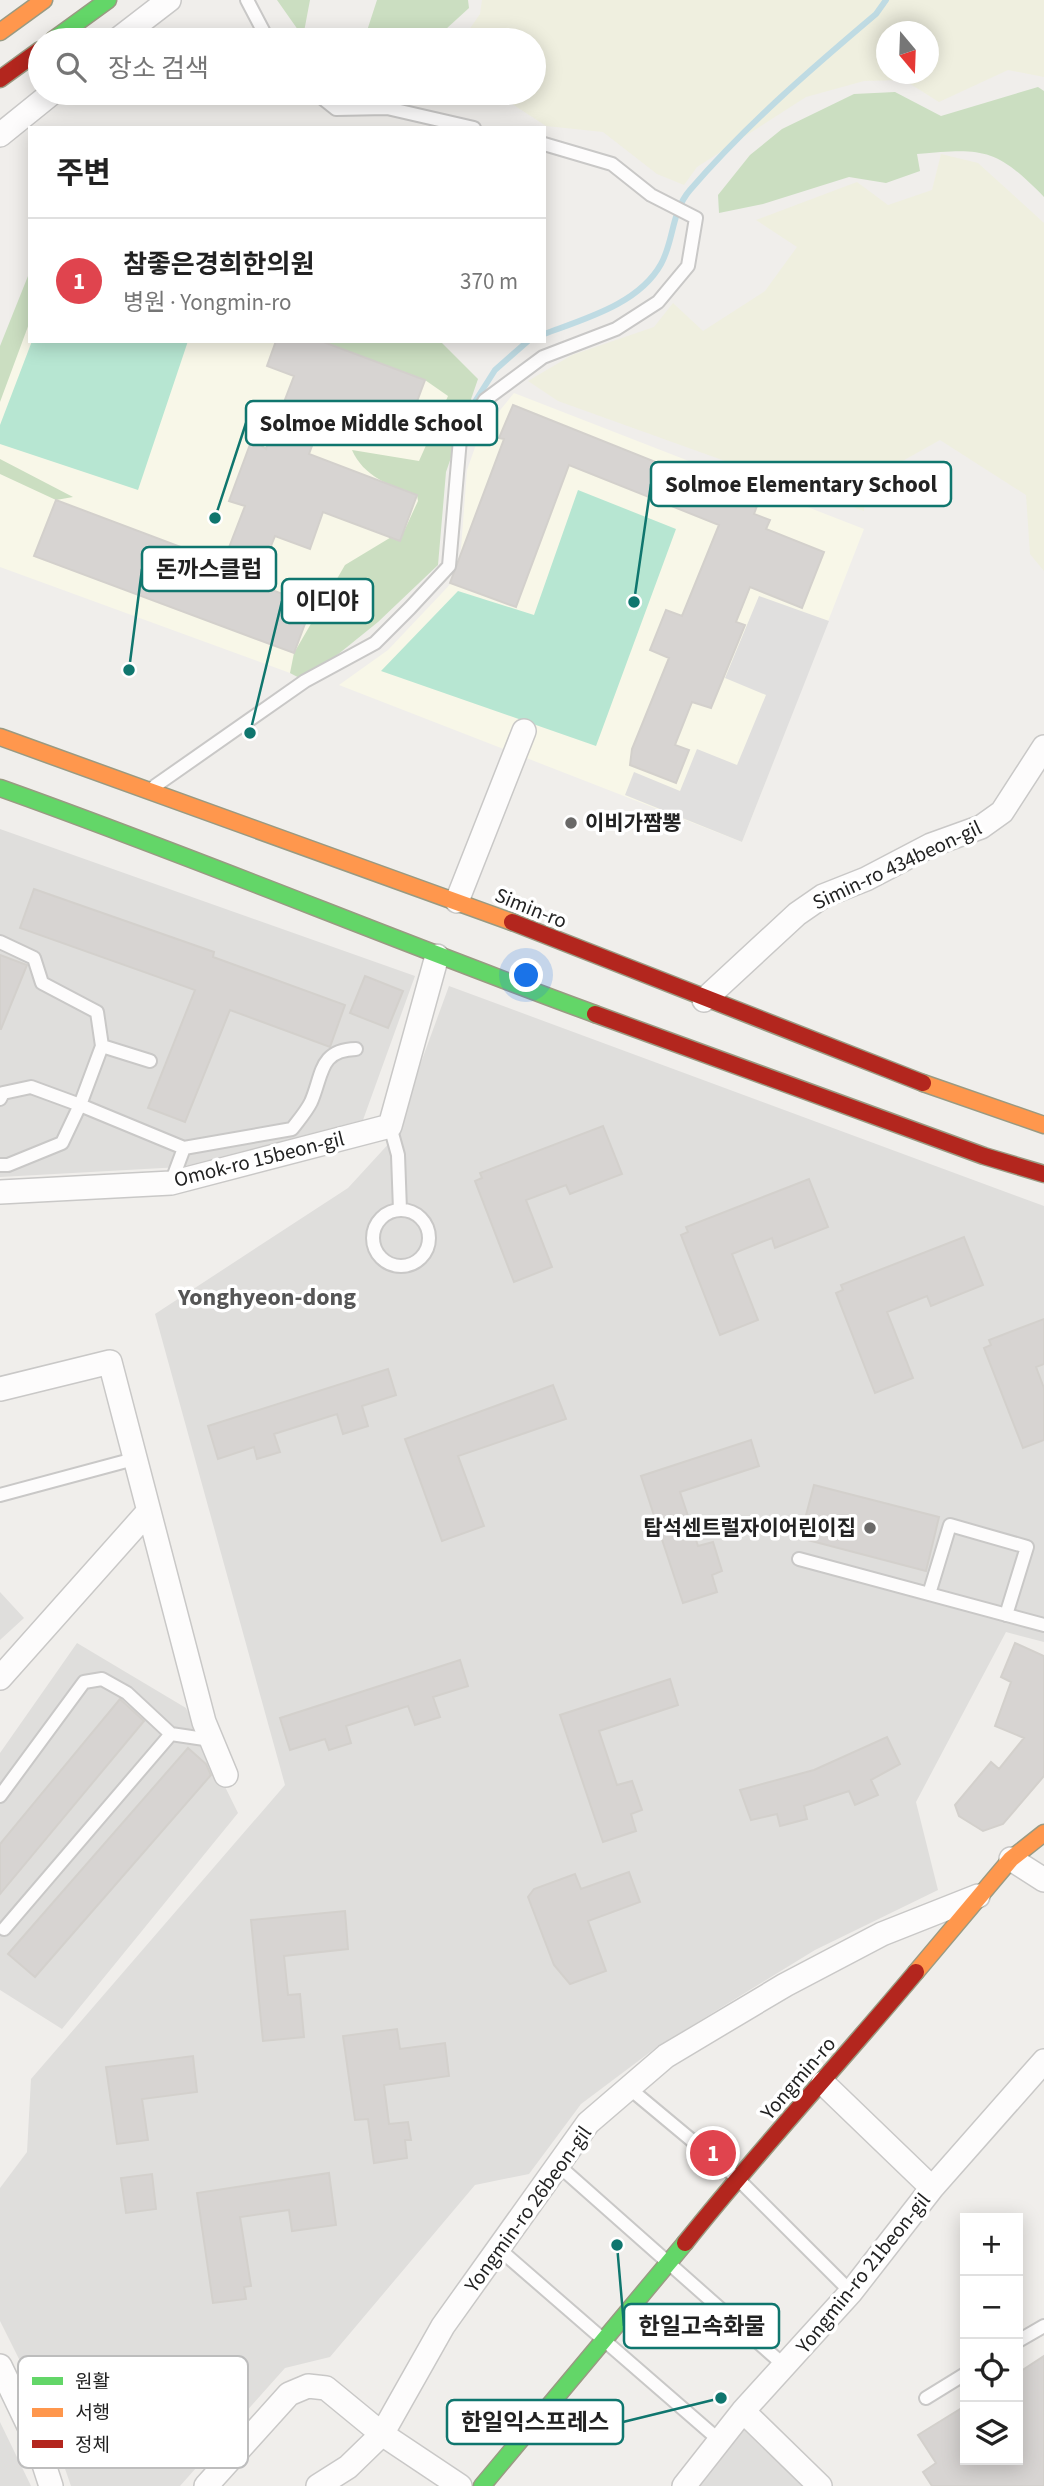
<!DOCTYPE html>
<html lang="ko">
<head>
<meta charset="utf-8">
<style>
	:root { --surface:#fff; --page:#f6f6f6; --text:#222; --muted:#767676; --line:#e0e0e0; --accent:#ea580c }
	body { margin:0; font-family:"Source Sans 3","Noto Sans KR",sans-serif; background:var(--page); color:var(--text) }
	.controls { position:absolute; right:21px; bottom:21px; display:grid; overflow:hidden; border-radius:0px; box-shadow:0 4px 18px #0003 }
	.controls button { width:63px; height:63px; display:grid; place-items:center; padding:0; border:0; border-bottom:2px solid var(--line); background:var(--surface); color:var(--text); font:35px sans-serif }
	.compass { position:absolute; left:876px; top:21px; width:63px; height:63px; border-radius:50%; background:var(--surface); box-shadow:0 4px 18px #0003; rotate:161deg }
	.you { position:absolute; left:527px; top:976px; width:24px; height:24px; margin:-18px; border:5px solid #fff; border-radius:50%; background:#1a73e8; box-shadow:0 0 0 10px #1a73e833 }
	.badge { display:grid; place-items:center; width:46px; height:46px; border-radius:50%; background:var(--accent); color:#fff; font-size:23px; font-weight:700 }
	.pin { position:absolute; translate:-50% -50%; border:4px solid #fff; box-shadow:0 2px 7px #0006 }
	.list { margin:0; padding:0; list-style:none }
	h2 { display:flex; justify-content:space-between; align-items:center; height:91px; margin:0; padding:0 28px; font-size:30px }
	h2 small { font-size:23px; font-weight:400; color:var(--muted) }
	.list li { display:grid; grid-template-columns:46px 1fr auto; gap:21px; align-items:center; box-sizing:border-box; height:126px; padding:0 28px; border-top:2px solid var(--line) }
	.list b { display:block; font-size:26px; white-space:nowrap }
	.list p { margin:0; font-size:23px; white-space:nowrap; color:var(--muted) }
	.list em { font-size:23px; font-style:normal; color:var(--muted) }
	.icon { flex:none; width:38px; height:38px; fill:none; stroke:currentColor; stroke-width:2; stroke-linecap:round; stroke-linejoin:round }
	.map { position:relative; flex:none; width:1044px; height:2486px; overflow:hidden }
	.search { position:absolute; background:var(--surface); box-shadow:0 4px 18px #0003; left:28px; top:28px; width:518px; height:77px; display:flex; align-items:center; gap:18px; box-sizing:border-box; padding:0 24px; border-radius:38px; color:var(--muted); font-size:26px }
	.panel { position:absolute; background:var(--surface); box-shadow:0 4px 18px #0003; left:28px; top:126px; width:518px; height:217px; border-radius:0px }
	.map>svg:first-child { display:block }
</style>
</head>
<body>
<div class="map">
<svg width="1044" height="2486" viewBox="0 0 1044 2486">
	<rect width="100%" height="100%" fill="#f0eeeb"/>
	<path fill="#dfdedc" d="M0,829L415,976L363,1120L181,1167L0,1177Z
		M449,986L1044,1206V1642L1006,1632L916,1802L938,1890L815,1950L657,2047L581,2104L529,2174L475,2185L330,2357L285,2368L180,2486H71L45,2411L0,2321V2188L27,2152L31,2079L285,1785L155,1314L348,1188L393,1139Z
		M0,1592L24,1618L0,1640Z
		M77,1643L186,1708L238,1813L62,2029L0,1990V1753Z
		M0,2422L31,2486H0Z
		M749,2423L811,2486H698Z"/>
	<path fill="#f8f7e8" d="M30,283V341H354L469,381L433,469L426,568L355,631L290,673L0,567V362Z
		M514,393L864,529L742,842L339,685L388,650L459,575L467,470L479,436Z"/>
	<path fill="#efefdf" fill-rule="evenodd" d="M482,0H1044V77L1008,70L939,102L904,80L864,81L806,97L697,167L684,185L657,174L603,132L546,126L509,102L510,93H534V40H462L480,14ZM886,32H928V74H886Z
		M941,154L978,163L1044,223V571L1030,554L1026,495L940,440L865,482L864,511L558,401L528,381L572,355L654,327L673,303L703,331L765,291L797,247L756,220L857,182L888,205L932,190Z"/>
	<path fill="#cbdec1" d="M277,0H310L303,37Z
		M377,0H468L469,8L434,40H364Z
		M1038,87L1044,91V197C996,148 984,148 917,154L920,171L886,183L849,177L763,204L719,213L718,195L750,155L782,129L854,94L895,92L941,116Z
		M30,271V321L0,402V346Z
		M321,341H440L478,379L446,472L438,565L378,622L305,681L290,673L294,653L345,565L393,536L400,540L418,501L417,495C391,487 363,476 352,450L419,461L448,396L425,380Z
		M0,459L73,497L56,500L0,474Z"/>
	<path fill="#b7e6d2" d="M32,341H188L138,490L0,444V425Z
		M578,490L676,529L596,746L381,671L458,591L534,615Z"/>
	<path fill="#e0dfde" d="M759,596L829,621L742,842L625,795L634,772L680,791L697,749L737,765L766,695L725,678Z"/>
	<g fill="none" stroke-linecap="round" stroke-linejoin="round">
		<path stroke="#bfdbe3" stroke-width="6" d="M544,334C584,319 639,304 661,264C674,241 671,212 690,190C746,125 811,69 876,14L886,0
			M476,400L495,370L528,341"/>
	</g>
	<path fill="#d7d4d2" stroke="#d3d0cc" stroke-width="2" d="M276,341H321L425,380L407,428L358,410L349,434L320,424L309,454L417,495L400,541L323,512L310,549L275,536L256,584L312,605L294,653L34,556L56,500L223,563L245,506L229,501L252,439L266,449L294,376L267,366Z
		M513,405L758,503L754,514L770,520L766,529L824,552L802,608L750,587L736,622L745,625L711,708L692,702L675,745L689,750L676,783L630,765L632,749L669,658L650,650L666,610L682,616L719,525L569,465L516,607L450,583L504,439L499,438Z
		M34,889L214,952L213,957L345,1005L330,1047L230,1010L185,1122L148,1108L195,990L20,928Z
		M0,955L27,965L1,1029H0Z
		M365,976L403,991L388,1028L350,1013Z
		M603,1126L622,1174L570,1194L566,1185L526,1200L552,1267L514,1282L475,1181L482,1178L480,1173Z
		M809,1179L828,1227L775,1248L772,1238L732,1254L758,1320L720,1335L681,1235L688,1232L686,1227Z
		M964,1237L983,1285L931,1306L927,1296L887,1312L913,1378L875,1393L836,1293L843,1290L841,1285Z
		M1044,1319V1364L1036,1367L1044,1388V1440L1023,1448L984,1348L991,1345L989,1340Z
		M388,1369L396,1395L362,1406L368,1426L343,1434L337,1414L274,1434L280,1452L257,1459L254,1447L218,1459L208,1426Z
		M553,1385L566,1419L458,1456L484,1526L442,1541L405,1439Z
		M751,1440L759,1466L680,1492L698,1546L713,1542L722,1571L712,1575L717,1592L683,1603L641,1476Z
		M814,1485L939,1517L926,1571L800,1538Z
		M1015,1643L1044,1656V1776L1003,1824L983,1831L959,1816L955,1805L991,1762L999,1769L1024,1738L995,1726L1011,1682L1001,1677Z
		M460,1660L468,1686L433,1697L440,1717L415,1725L408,1706L346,1726L351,1743L329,1750L325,1739L290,1750L280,1718Z
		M670,1679L678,1705L599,1731L617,1785L632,1781L642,1810L631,1814L636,1831L603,1842L560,1715Z
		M120,1699L144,1721L0,1894V1844Z
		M887,1737L900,1764L871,1780L878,1795L855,1805L849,1791L804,1806L807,1819L780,1826L777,1814L751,1820L740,1790L814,1770Z
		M188,1748L206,1764L211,1775L35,1977L8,1954Z
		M629,1872L640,1902L588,1921L606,1971L570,1984L554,1965L528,1897L534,1889L575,1874L581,1889Z
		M345,1911L348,1949L284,1956L288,1995L300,1994L304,2037L263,2041L251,1920Z
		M397,2029L400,2049L445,2043L449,2076L384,2085L389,2124L408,2122L411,2140H405L407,2158L374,2163L368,2119L355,2120L343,2036Z
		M193,2056L197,2092L142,2099L148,2140L117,2144L106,2067Z
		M329,2173L336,2225L292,2231L289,2210L240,2217L251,2286L244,2287L246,2299L213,2303L197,2193Z
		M152,2174L156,2209L126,2213L121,2178Z
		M1044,2356V2486H932L923,2472L936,2463L918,2435L965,2406V2460H1018V2373Z"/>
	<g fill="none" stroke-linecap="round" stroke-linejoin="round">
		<g stroke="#c9c8c7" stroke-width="16">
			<path id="lane" d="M247,0L268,40
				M316,93L336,109L387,108L474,128
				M155,786L305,681L375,643L410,608L449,566L460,439L485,400L543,357L616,329L658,302L688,266L696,218L651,195L612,164L544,144
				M0,942L34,958L42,983L97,1012L102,1046L80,1105L31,1087L3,1093L0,1099
				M102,1046L150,1061
				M390,1126L398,1155L400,1210
				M184,1148L292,1129C298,1121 306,1112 311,1102C323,1074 319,1050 356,1049
				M0,1165H8L62,1143L80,1105L184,1148L171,1183
				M373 1238a28 28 0 1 1 56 0a28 28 0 1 1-56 0Z
				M0,1495L134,1459
				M799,1559L1044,1625
				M929,1594L950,1525L1027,1547L1006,1615
				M0,1796L84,1682L102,1679L127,1693L171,1734
				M4,1929L171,1734L211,1740
				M629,2088L737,2178L851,2292
				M558,2165L786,2367
				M499,2249L719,2440
				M1018,2341L1044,2326
				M926,2398L965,2374"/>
		</g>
		<g stroke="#c9c8c7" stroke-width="26">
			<path id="street" d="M117,40L169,0
				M0,135L52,93
				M457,901L524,731
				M704,1000L797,914L823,896L866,879L931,845L981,827L1002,812L1044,747
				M0,1192L171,1183L390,1126L437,956
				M0,1389L110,1362L204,1722L226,1775
				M0,1678L147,1513
				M1011,1859L1044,1880
				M823,2083L932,2188
				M0,2366L37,2443L51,2486
				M743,2411L820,2486
				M206,2486L289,2394L308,2386L326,2388L382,2434L460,2486
				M318,2486L348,2467L382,2434L443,2326L588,2123L666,2056L785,1985L882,1934L978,1896
				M684,2486L743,2411L851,2292L932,2188L1044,2061"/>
		</g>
		<g stroke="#999a82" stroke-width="19">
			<path id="fast" d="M53,40L108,0
				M0,788C200,859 395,941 595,1014
				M482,2486L685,2243"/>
		</g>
		<g stroke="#999a82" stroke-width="19">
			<path id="slow" d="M0,32L44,0
				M0,737L512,922
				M923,1083L1044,1125
				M916,1972L1011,1859L1044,1833"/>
		</g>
		<g stroke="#999a82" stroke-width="19">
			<path id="jam" d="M0,79L40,50
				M512,922L923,1083
				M595,1014L984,1156L1044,1174
				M685,2243C759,2150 840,2063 916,1972"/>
		</g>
		<use href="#lane" stroke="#fdfcfc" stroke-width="12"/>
		<use href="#street" stroke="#fdfcfc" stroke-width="23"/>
		<use href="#fast" stroke="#63d668" stroke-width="16"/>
		<use href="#slow" stroke="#ff974d" stroke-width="16"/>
		<use href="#jam" stroke="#b3261e" stroke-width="16"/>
	</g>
	<g fill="#6a6968" stroke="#fff" stroke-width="2.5">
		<circle cx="571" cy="823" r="7"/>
		<circle cx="870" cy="1528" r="7"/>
	</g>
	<g text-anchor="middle" stroke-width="7" stroke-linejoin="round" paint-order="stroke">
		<g font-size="21" font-weight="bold" fill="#222" stroke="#fff" text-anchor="start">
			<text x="585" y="830">이비가짬뽕</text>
			<text x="856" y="1535" text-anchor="end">탑석센트럴자이어린이집</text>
		</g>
		<g font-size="21" fill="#222" stroke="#fff">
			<text transform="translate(897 865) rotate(-25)" y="7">Simin-ro 434beon-gil</text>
			<text transform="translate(531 908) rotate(22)" y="7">Simin-ro</text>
			<text transform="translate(259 1159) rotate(-14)" y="7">Omok-ro 15beon-gil</text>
			<text transform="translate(798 2078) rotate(-49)" y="7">Yongmin-ro</text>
			<text transform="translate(528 2209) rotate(-54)" y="7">Yongmin-ro 26beon-gil</text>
			<text transform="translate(863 2273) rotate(-51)" y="7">Yongmin-ro 21beon-gil</text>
		</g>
		<g font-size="24" font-weight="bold" fill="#555" stroke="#fff">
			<text x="267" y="1305">Yonghyeon-dong</text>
		</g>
	</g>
	<rect x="18" y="2356" width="230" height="112" rx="10" fill="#fff" stroke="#bdbdbd" stroke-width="2"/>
	<rect x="32" y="2377" width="31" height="8" fill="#63d668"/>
	<rect x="32" y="2408" width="31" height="9" fill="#ff974d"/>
	<rect x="32" y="2440" width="31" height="8" fill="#b3261e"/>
	<g font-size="19" fill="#222">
		<text x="75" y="2388">원활</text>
		<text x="75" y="2419">서행</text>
		<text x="75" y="2451">정체</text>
	</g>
	<path fill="none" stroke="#0f766e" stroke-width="2.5" d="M215 518L246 423M634 602L651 484M129 670L142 569M250 733L282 601M617 2245L624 2326M721 2398L623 2422"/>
	<g fill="#0f766e" stroke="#fff" stroke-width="2.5">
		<circle cx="215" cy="518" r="7"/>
		<circle cx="634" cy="602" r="7"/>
		<circle cx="129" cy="670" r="7"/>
		<circle cx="250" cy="733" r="7"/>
		<circle cx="617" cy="2245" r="7"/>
		<circle cx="721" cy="2398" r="7"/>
	</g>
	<g fill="#fff" stroke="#0f766e" stroke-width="2.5">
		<rect x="246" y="401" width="251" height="44" rx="7"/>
		<rect x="651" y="462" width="300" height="44" rx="7"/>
		<rect x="142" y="547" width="134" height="44" rx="7"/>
		<rect x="282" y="579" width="91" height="44" rx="7"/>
		<rect x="624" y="2304" width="155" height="44" rx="7"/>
		<rect x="447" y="2400" width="176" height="44" rx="7"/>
	</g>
	<g font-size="23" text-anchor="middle" font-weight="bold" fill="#222">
		<text x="371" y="431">Solmoe Middle School</text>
		<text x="801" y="492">Solmoe Elementary School</text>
		<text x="209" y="577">돈까스클럽</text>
		<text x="327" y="609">이디야</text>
		<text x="702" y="2334">한일고속화물</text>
		<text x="535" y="2430">한일익스프레스</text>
	</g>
</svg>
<div class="controls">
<button>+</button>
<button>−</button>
<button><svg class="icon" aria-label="locate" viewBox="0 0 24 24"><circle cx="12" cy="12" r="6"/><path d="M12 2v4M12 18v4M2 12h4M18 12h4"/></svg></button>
<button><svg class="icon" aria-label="layers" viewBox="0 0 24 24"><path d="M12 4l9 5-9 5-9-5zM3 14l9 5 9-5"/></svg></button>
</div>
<svg class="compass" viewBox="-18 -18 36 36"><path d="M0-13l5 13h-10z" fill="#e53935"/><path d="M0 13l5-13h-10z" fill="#767676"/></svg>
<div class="you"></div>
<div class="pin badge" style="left:713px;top:2153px;background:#e0444e">1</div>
<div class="search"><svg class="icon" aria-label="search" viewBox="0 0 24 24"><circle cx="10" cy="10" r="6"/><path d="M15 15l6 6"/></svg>장소 검색</div>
<section class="panel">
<h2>주변<small></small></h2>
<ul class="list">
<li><span class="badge" style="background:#e0444e">1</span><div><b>참좋은경희한의원</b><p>병원 · Yongmin-ro</p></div><em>370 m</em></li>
</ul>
</section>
</div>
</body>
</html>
